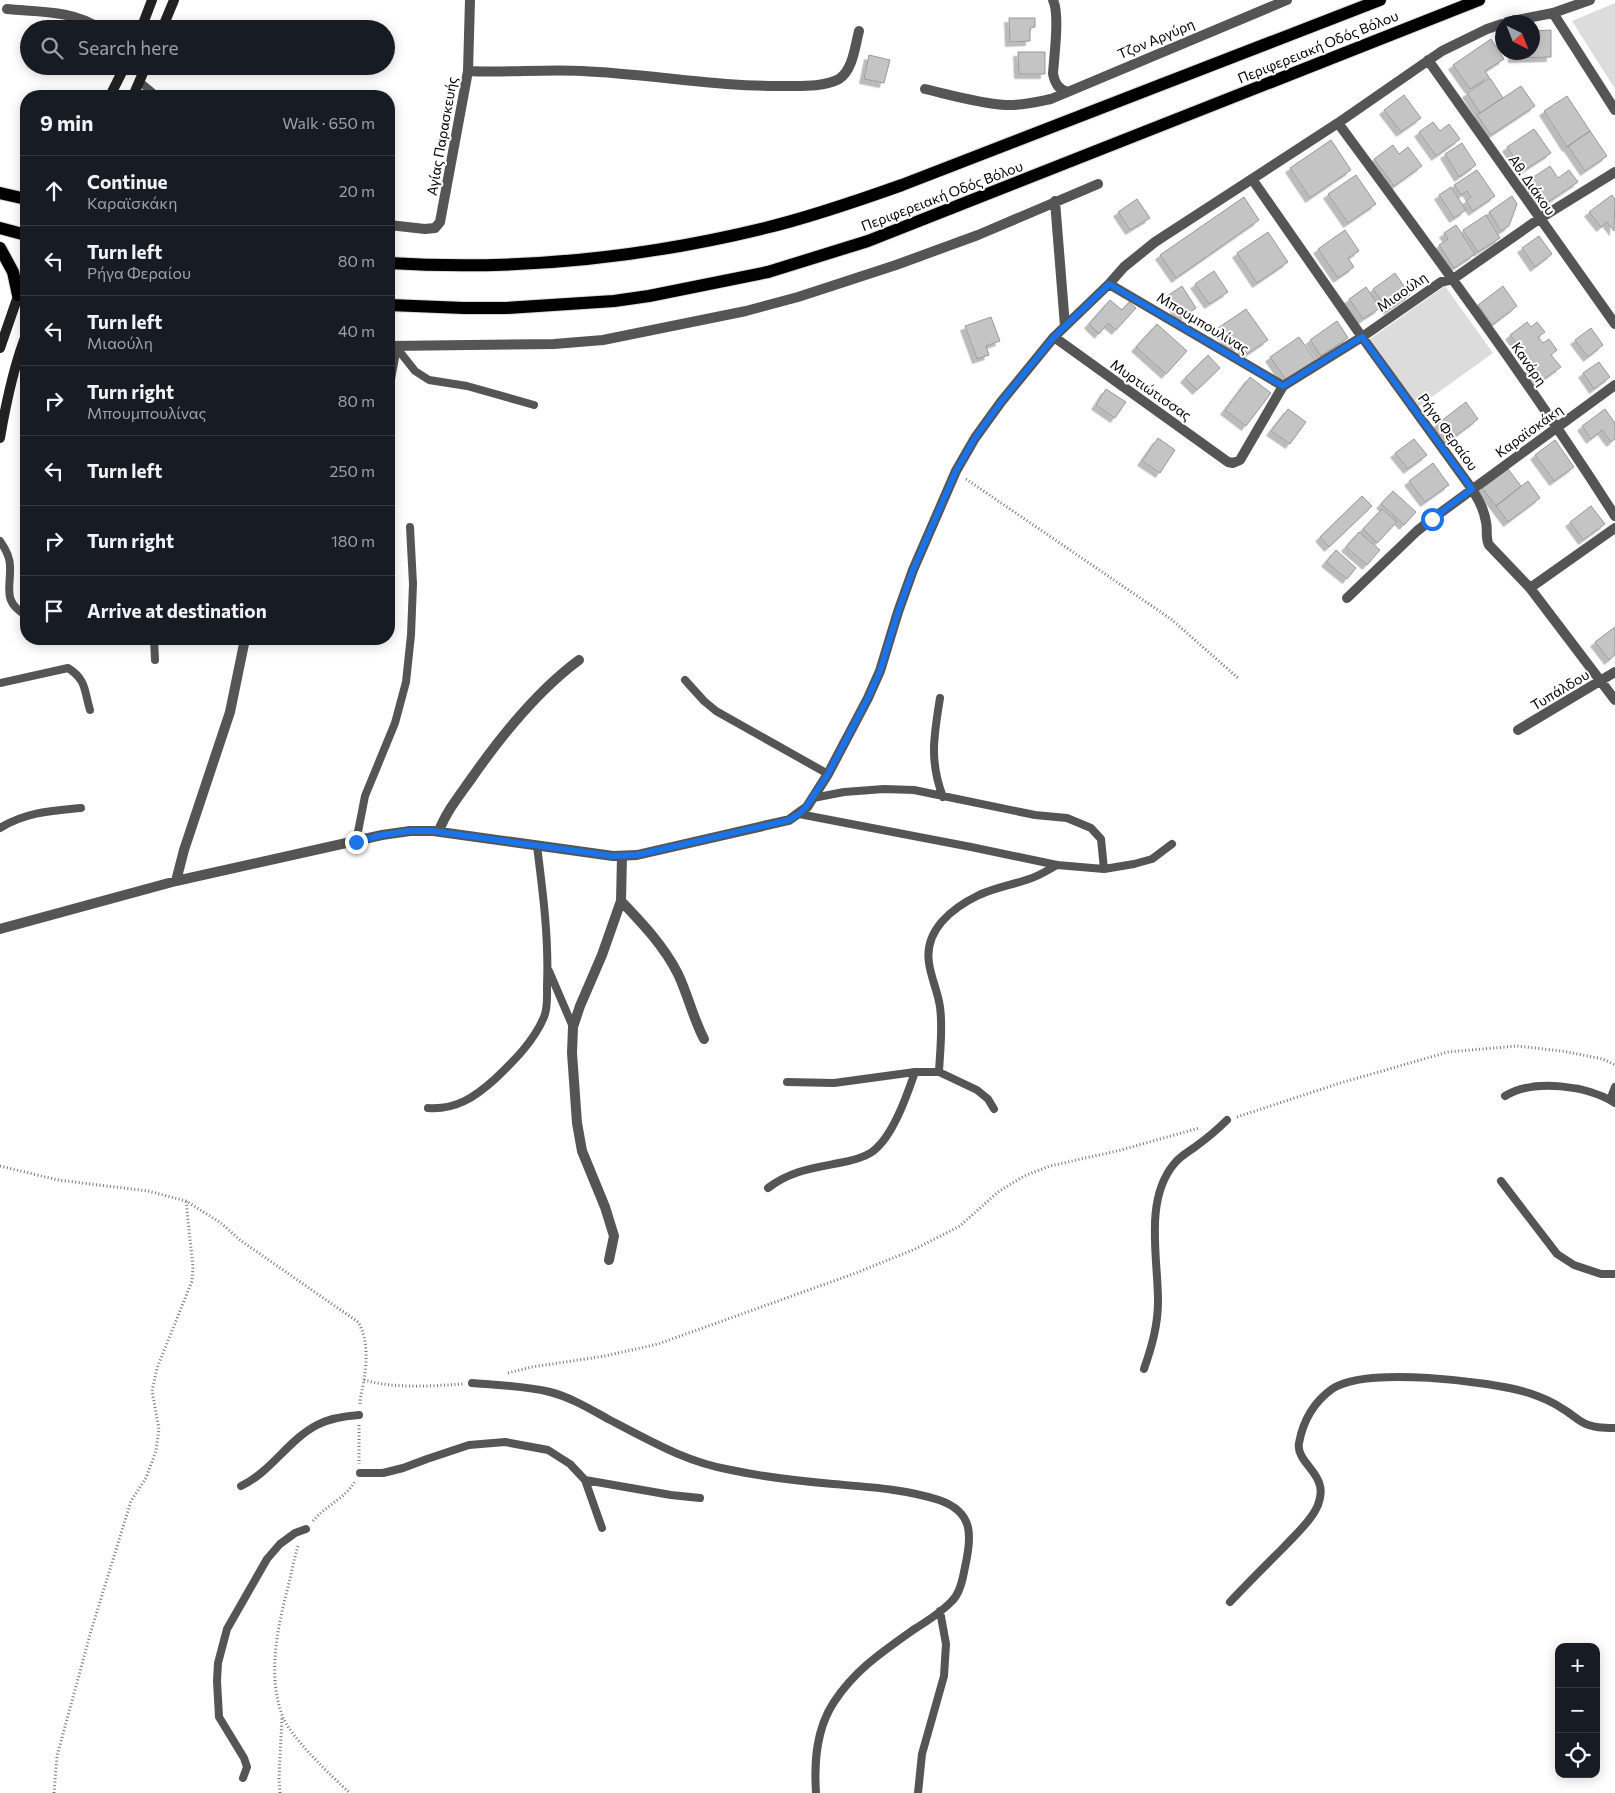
<!DOCTYPE html>
<html lang="en">
<head>
<meta charset="utf-8">
<style>
	:root { --surface:#171b24; --page:#20242c; --text:#f1f3f6; --muted:#9ea1a6; --line:#363941 }
	body { margin:0; font-family:Commissioner,sans-serif; background:var(--page); color:var(--text) }
	.controls { position:absolute; right:15px; bottom:15px; display:grid; overflow:hidden; border-radius:10px; box-shadow:0 2px 12px #0003 }
	.controls button { width:45px; height:45px; display:grid; place-items:center; padding:0; border:0; border-bottom:1px solid var(--line); background:var(--surface); color:var(--text); font:25px sans-serif }
	.compass { position:absolute; left:1495px; top:15px; width:45px; height:45px; border-radius:50%; background:var(--surface); box-shadow:0 2px 12px #0003; rotate:137deg }
	.stop { position:absolute; width:15px; height:15px; margin:-11px; border:4px solid #1a73e8; border-radius:50%; background:#fff }
	.stop.end { background:#1a73e8; border-color:#fff; box-shadow:0 1px 5px #0008 }
	.list { margin:0; padding:0; list-style:none }
	h2 { display:flex; justify-content:space-between; align-items:center; height:65px; margin:0; padding:0 20px; font-size:21px }
	h2 small { font-size:16px; font-weight:400; color:var(--muted) }
	.list li { display:grid; grid-template-columns:32px 1fr auto; gap:15px; align-items:center; box-sizing:border-box; height:70px; padding:0 20px; border-top:1px solid var(--line) }
	.list b { display:block; font-size:19px; white-space:nowrap }
	.list p { margin:0; font-size:16px; white-space:nowrap; color:var(--muted) }
	.list em { font-size:16px; font-style:normal; color:var(--muted) }
	.icon { flex:none; width:28px; height:28px; fill:none; stroke:currentColor; stroke-width:2; stroke-linecap:round; stroke-linejoin:round }
	.map { position:relative; flex:none; width:1615px; height:1793px; overflow:hidden }
	.search { position:absolute; background:var(--surface); box-shadow:0 2px 12px #0003; left:20px; top:20px; width:375px; height:55px; display:flex; align-items:center; gap:12px; box-sizing:border-box; padding:0 18px; border-radius:28px; color:var(--muted); font-size:19px }
	.panel { position:absolute; background:var(--surface); box-shadow:0 2px 12px #0003; left:20px; top:90px; width:375px; height:555px; border-radius:20px }
	.map>svg:first-child { display:block }
</style>
</head>
<body>
<div class="map">
<svg width="1615" height="1793" viewBox="0 0 1615 1793">
	<defs>
		<filter id="shadow"><feDropShadow dx="-4.5" dy="4.5" stdDeviation="0" flood-color="#0004"/></filter>
	</defs>
	<rect width="100%" height="100%" fill="#fff"/>
	<path fill="#dcdcdc" d="M1615,3V89L1572,21Z
		M1445,286L1493,353L1418,407L1370,339Z"/>
	<path fill="#c4c4c4" stroke="#999" filter="url(#shadow)" d="M1009,18H1035V27L1030,28V41L1010,42Z
		M1551,30V57L1513,58V52H1532V31Z
		M1491,39L1504,59L1485,71L1489,77L1470,89L1453,65Z
		M1018,52H1045V74H1019Z
		M869,55L890,60L884,83L864,79Z
		M1490,78L1503,98L1480,113L1467,93Z
		M1521,86L1535,106L1491,135L1477,115Z
		M1404,95L1421,118L1401,132L1384,110Z
		M1567,96L1590,131L1567,147L1544,111Z
		M1433,122L1440,131L1449,124L1460,139L1436,156L1419,132Z
		M1534,129L1551,153L1523,171L1507,147Z
		M1590,131L1607,156L1585,171L1568,146Z
		M1331,140L1351,170L1310,198L1290,168Z
		M1462,143L1476,165L1459,177L1445,154Z
		M1393,145L1399,154L1408,147L1422,166L1394,186L1374,159Z
		M1550,166L1558,178L1569,170L1578,182L1539,208L1523,184Z
		M1477,170L1495,196L1473,211L1466,201L1471,197L1467,191L1461,195L1454,185Z
		M1356,175L1376,204L1348,223L1328,194Z
		M1451,187L1466,210L1454,218L1439,195Z
		M1612,195L1615,199L1614,231L1607,222L1601,227L1589,212Z
		M1512,196L1517,204L1509,226L1501,231L1489,212Z
		M1244,197L1259,220L1176,278L1160,255Z
		M1137,199L1150,218L1130,230L1118,212Z
		M1486,215L1500,238L1478,252L1463,230Z
		M1456,225L1475,254L1454,268L1439,245L1448,239L1444,233Z
		M1345,230L1359,251L1348,258L1354,267L1338,278L1318,249Z
		M1268,232L1288,262L1257,283L1237,253Z
		M1539,236L1552,254L1535,267L1522,248Z
		M1214,271L1228,292L1209,304L1195,284Z
		M1395,273L1410,295L1388,310L1373,289Z
		M1182,286L1196,308L1182,318L1167,296Z
		M1503,286L1517,306L1492,325L1478,305Z
		M1366,287L1380,308L1363,319L1349,299Z
		M1110,300L1122,310L1129,302L1136,308L1116,330L1108,323L1099,334L1089,324Z
		M1246,309L1268,340L1247,354L1241,345L1233,350L1218,328Z
		M991,317L1000,341L986,346L989,355L977,359L965,326Z
		M1337,321L1348,338L1321,356L1310,340Z
		M1527,322L1531,327L1537,322L1545,332L1538,337L1543,343L1549,339L1557,350L1551,355L1561,367L1538,383L1528,369L1533,366L1510,335Z
		M1157,324L1187,351L1166,374L1136,347Z
		M1591,328L1603,345L1588,357L1575,340Z
		M1299,337L1315,360L1286,380L1270,357Z
		M1208,355L1220,368L1197,390L1185,378Z
		M1599,362L1610,377L1594,389L1583,373Z
		M1250,377L1271,393L1246,426L1225,410Z
		M1106,389L1126,402L1115,418L1096,405Z
		M1466,402L1478,419L1449,441L1437,424Z
		M1288,409L1306,422L1290,444L1271,431Z
		M1605,409L1615,423V439L1611,442L1602,430L1591,439L1582,426Z
		M1158,438L1175,450L1160,473L1142,461Z
		M1414,439L1427,455L1408,469L1395,453Z
		M1555,440L1574,467L1554,481L1535,455Z
		M1433,463L1449,485L1425,502L1409,481Z
		M1508,469L1521,486L1496,506L1482,488Z
		M1528,481L1540,498L1508,522L1496,506Z
		M1393,491L1416,512L1404,525L1381,504Z
		M1362,496L1372,506L1329,547L1320,537Z
		M1591,506L1605,524L1583,540L1570,522Z
		M1382,509L1397,522L1377,543L1363,529Z
		M1359,532L1380,550L1367,565L1346,547Z
		M1336,550L1356,568L1347,579L1326,562Z
		M1615,627V655L1609,660L1595,642Z"/>
	<g fill="none" stroke-linecap="round" stroke-linejoin="round">
		<g stroke="#dbdbdb" stroke-width="14">
			<path id="primary" d="M0,193L26,199
				M0,228L26,235
				M0,248L13,272L18,295
				M389,263C515,271 642,258 765,228C811,217 857,201 902,185L1380,0
				M389,305L464,308H506L614,301L649,296L768,272L868,241L1479,0"/>
		</g>
		<path stroke="#777" stroke-width="3" stroke-dasharray="1 2.5" stroke-linecap="butt" d="M966,479L1171,619L1238,678
			M1237,1117L1337,1084L1448,1052L1517,1046L1562,1051L1603,1059L1615,1065
			M0,1166L58,1180L148,1191L186,1201L221,1223L240,1240L358,1322C368,1338 367,1361 364,1380C363,1388 360,1396 360,1404
			M508,1373L532,1367L605,1356L658,1344L739,1315L856,1273L915,1249L960,1226L998,1192L1024,1176L1050,1166L1121,1150L1199,1128
			M364,1380C396,1389 430,1386 463,1384
			M359,1425V1464
			M313,1521C325,1506 346,1498 355,1481
			M298,1546C294,1558 292,1571 289,1583C278,1625 267,1673 282,1715C290,1737 332,1777 350,1793
			M54,1793L57,1756L91,1631L131,1501L146,1478L156,1451L159,1429L152,1391L157,1368L192,1281L193,1267L186,1201
			M280,1793L279,1779L282,1717"/>
		<path stroke="#555" stroke-width="8" d="M140,82L157,96
			M396,347L415,371L429,380L467,386L534,405
			M0,541C5,548 10,557 10,566C11,588 2,602 26,615
			M154,639L155,660
			M685,680L704,701L716,711L828,774
			M0,683L68,668C87,680 84,691 90,710
			M940,698C934,735 929,761 943,797
			M813,798L844,792L884,789L914,790L1035,815L1067,818L1091,828L1101,839L1104,869
			M799,814L971,847L1057,865L1104,869L1134,864L1152,859L1172,844
			M0,828C26,812 51,811 81,808
			M356,842L365,796L395,723L406,682L411,635L413,584L410,527
			M549,971L573,1027
			M939,1072C940,1051 943,1028 940,1007C938,992 931,978 929,963C924,930 952,908 979,895C997,887 1012,885 1029,879C1039,876 1048,870 1057,865
			M787,1082L834,1083L915,1072H939L977,1090L988,1099L994,1109
			M1505,1096C1534,1078 1588,1086 1615,1103
			M1610,1100L1615,1087
			M428,1108C456,1110 475,1097 495,1079C514,1061 534,1041 544,1017C548,1008 547,996 547,986C549,939 543,893 537,846
			M1501,1181L1557,1254L1574,1265L1601,1274H1615
			M768,1188C790,1171 813,1168 839,1163C850,1161 863,1158 872,1152C893,1137 907,1095 915,1072
			M1144,1369C1152,1346 1158,1325 1158,1301C1158,1258 1144,1200 1174,1164C1179,1157 1188,1152 1195,1147C1206,1139 1217,1130 1227,1120
			M472,1383C498,1385 525,1386 550,1392C570,1397 590,1409 608,1419C649,1440 685,1462 731,1470C764,1477 799,1481 833,1484C869,1487 905,1489 939,1500C974,1512 972,1536 965,1567C963,1578 960,1594 951,1602C940,1613 926,1622 913,1630C882,1652 855,1670 834,1702C816,1729 814,1762 816,1793
			M360,1473H383L403,1468L427,1459L469,1445L505,1442L548,1450L570,1464L585,1480L602,1528
			M585,1480L671,1495L700,1498
			M241,1486C271,1472 288,1440 317,1425C330,1418 345,1416 359,1415
			M1230,1602C1247,1584 1265,1566 1283,1548C1294,1536 1307,1525 1315,1511C1319,1505 1322,1493 1320,1486C1318,1471 1296,1459 1299,1443C1303,1421 1314,1402 1332,1389C1365,1366 1490,1381 1529,1393C1541,1397 1553,1402 1563,1409C1570,1413 1575,1418 1582,1422C1592,1428 1604,1428 1615,1428
			M243,1778L247,1767L244,1758L219,1717L217,1681L218,1663L227,1629L267,1559L280,1544L295,1533L306,1529
			M918,1793L922,1754L944,1676L946,1644L940,1611"/>
		<path stroke="#555" stroke-width="10" d="M1053,0C1060,15 1054,56 1053,74C1055,83 1058,89 1067,92
			M7,9C38,12 74,10 100,29
			M1553,13L1615,110
			M1507,22L1553,13L1590,0
			M1428,60L1615,324
			M468,71C506,73 544,69 582,71C650,74 718,87 786,86C802,86 824,87 839,79C853,70 855,46 859,31
			M925,89C951,95 978,103 1005,105C1020,106 1036,102 1051,99L1287,0
			M1338,123C1433,252 1529,381 1615,516
			M1252,179L1362,337L1472,489C1478,499 1484,509 1486,522C1488,530 1485,538 1489,545L1530,588L1615,700
			M1055,201L1065,326
			M389,225L425,229L435,228L440,222L468,71L470,0
			M1109,284L1283,386
			M1054,337L1228,462L1233,463L1240,460L1283,386L1362,337L1441,282L1453,279L1539,219L1615,172
			M389,346L554,344L603,340L746,311L798,297L896,265L978,235L1098,184
			M389,384L396,347
			M1530,588L1615,528
			M1347,598L1417,531L1432,519L1615,385
			M1518,730L1615,672
			M439,831C446,812 459,796 471,779C501,736 537,691 579,660
			M176,881L184,850L230,712L245,639
			M621,901C642,923 664,946 678,974C688,995 693,1018 704,1039
			M0,929L176,881L382,835L410,831H433L613,856L637,855L776,823L789,820L807,807L828,774L868,698L880,671L898,612L913,570L956,471L975,438L1001,402L1054,337L1109,284L1124,267L1155,242L1338,123L1442,51L1487,29L1502,24
			M609,1260L614,1236L605,1207L582,1151L577,1123L572,1053L573,1027L580,1006L602,955L621,901L622,856"/>
		<path stroke="#222" stroke-width="10" d="M141,29L152,0
			M162,29L174,0
			M110,96L125,66
			M133,96L146,66
			M0,348L26,273
			M0,438C6,403 13,368 26,335"/>
		<use href="#primary" stroke="#000" stroke-width="12"/>
	</g>
	<g fill="none" stroke-linecap="round" stroke-linejoin="round">
		<path stroke="#1a73e8" stroke-width="6" d="M356,842L382,835L410,831H433L613,856L637,855L776,823L789,820L799,814L806,807L828,774L868,698L880,671L898,612L913,570L956,471L975,438L1001,402L1054,337L1109,284L1283,386L1362,337L1472,489L1432,519"/>
	</g>
	<g text-anchor="middle" stroke-width="4" stroke-linejoin="round" paint-order="stroke">
		<g font-size="14" fill="#000" stroke="#fff">
			<text transform="translate(1156 39) rotate(-23)" y="5">Τζον Αργύρη</text>
			<text transform="translate(1318 47) rotate(-22)" y="5">Περιφερειακή Οδός Βόλου</text>
			<text transform="translate(442 136) rotate(-80)" y="5">Αγίας Παρασκευής</text>
			<text transform="translate(1532 185) rotate(55)" y="5">Αθ. Διάκου</text>
			<text transform="translate(942 196) rotate(-21)" y="5">Περιφερειακή Οδός Βόλου</text>
			<text transform="translate(1402 292) rotate(-35)" y="5">Μιαούλη</text>
			<text transform="translate(1203 323) rotate(31)" y="5">Μπουμπουλίνας</text>
			<text transform="translate(1529 364) rotate(55)" y="5">Κανάρη</text>
			<text transform="translate(1151 390) rotate(35)" y="5">Μυρτιώτισσας</text>
			<text transform="translate(1529 431) rotate(-36)" y="5">Καραϊσκάκη</text>
			<text transform="translate(1448 432) rotate(54)" y="5">Ρήγα Φεραίου</text>
			<text transform="translate(1560 690) rotate(-31)" y="5">Τυπάλδου</text>
		</g>
	</g>
</svg>
<div class="controls">
<button>+</button>
<button>−</button>
<button><svg class="icon" aria-label="locate" viewBox="0 0 24 24"><circle cx="12" cy="12" r="6"/><path d="M12 2v4M12 18v4M2 12h4M18 12h4"/></svg></button>
</div>
<svg class="compass" viewBox="-18 -18 36 36"><path d="M0-13l5 13h-10z" fill="#e53935"/><path d="M0 13l5-13h-10z" fill="#9ea1a6"/></svg>
<div class="stop" style="left:1432px;top:519px"></div>
<div class="stop end" style="left:356px;top:842px"></div>
<div class="search"><svg class="icon" aria-label="search" viewBox="0 0 24 24"><circle cx="10" cy="10" r="6"/><path d="M15 15l6 6"/></svg>Search here</div>
<section class="panel">
<h2>9 min<small>Walk · 650 m</small></h2>
<ul class="list">
<li><svg class="icon" aria-label="ahead" viewBox="0 0 24 24"><path d="M12 20V5M6 11l6-6 6 6"/></svg><div><b>Continue</b><p>Καραϊσκάκη</p></div><em>20 m</em></li>
<li><svg class="icon" aria-label="left" viewBox="0 0 24 24"><path d="M17 20v-9H6M10 6l-5 5 5 5"/></svg><div><b>Turn left</b><p>Ρήγα Φεραίου</p></div><em>80 m</em></li>
<li><svg class="icon" aria-label="left" viewBox="0 0 24 24"><path d="M17 20v-9H6M10 6l-5 5 5 5"/></svg><div><b>Turn left</b><p>Μιαούλη</p></div><em>40 m</em></li>
<li><svg class="icon" aria-label="right" viewBox="0 0 24 24"><path d="M7 20v-9h11M14 6l5 5-5 5"/></svg><div><b>Turn right</b><p>Μπουμπουλίνας</p></div><em>80 m</em></li>
<li><svg class="icon" aria-label="left" viewBox="0 0 24 24"><path d="M17 20v-9H6M10 6l-5 5 5 5"/></svg><div><b>Turn left</b></div><em>250 m</em></li>
<li><svg class="icon" aria-label="right" viewBox="0 0 24 24"><path d="M7 20v-9h11M14 6l5 5-5 5"/></svg><div><b>Turn right</b></div><em>180 m</em></li>
<li><svg class="icon" aria-label="arrive" viewBox="0 0 24 24"><path d="M6 21V4h12l-3 4 3 4H6"/></svg><div><b>Arrive at destination</b></div></li>
</ul>
</section>
</div>
</body>
</html>
